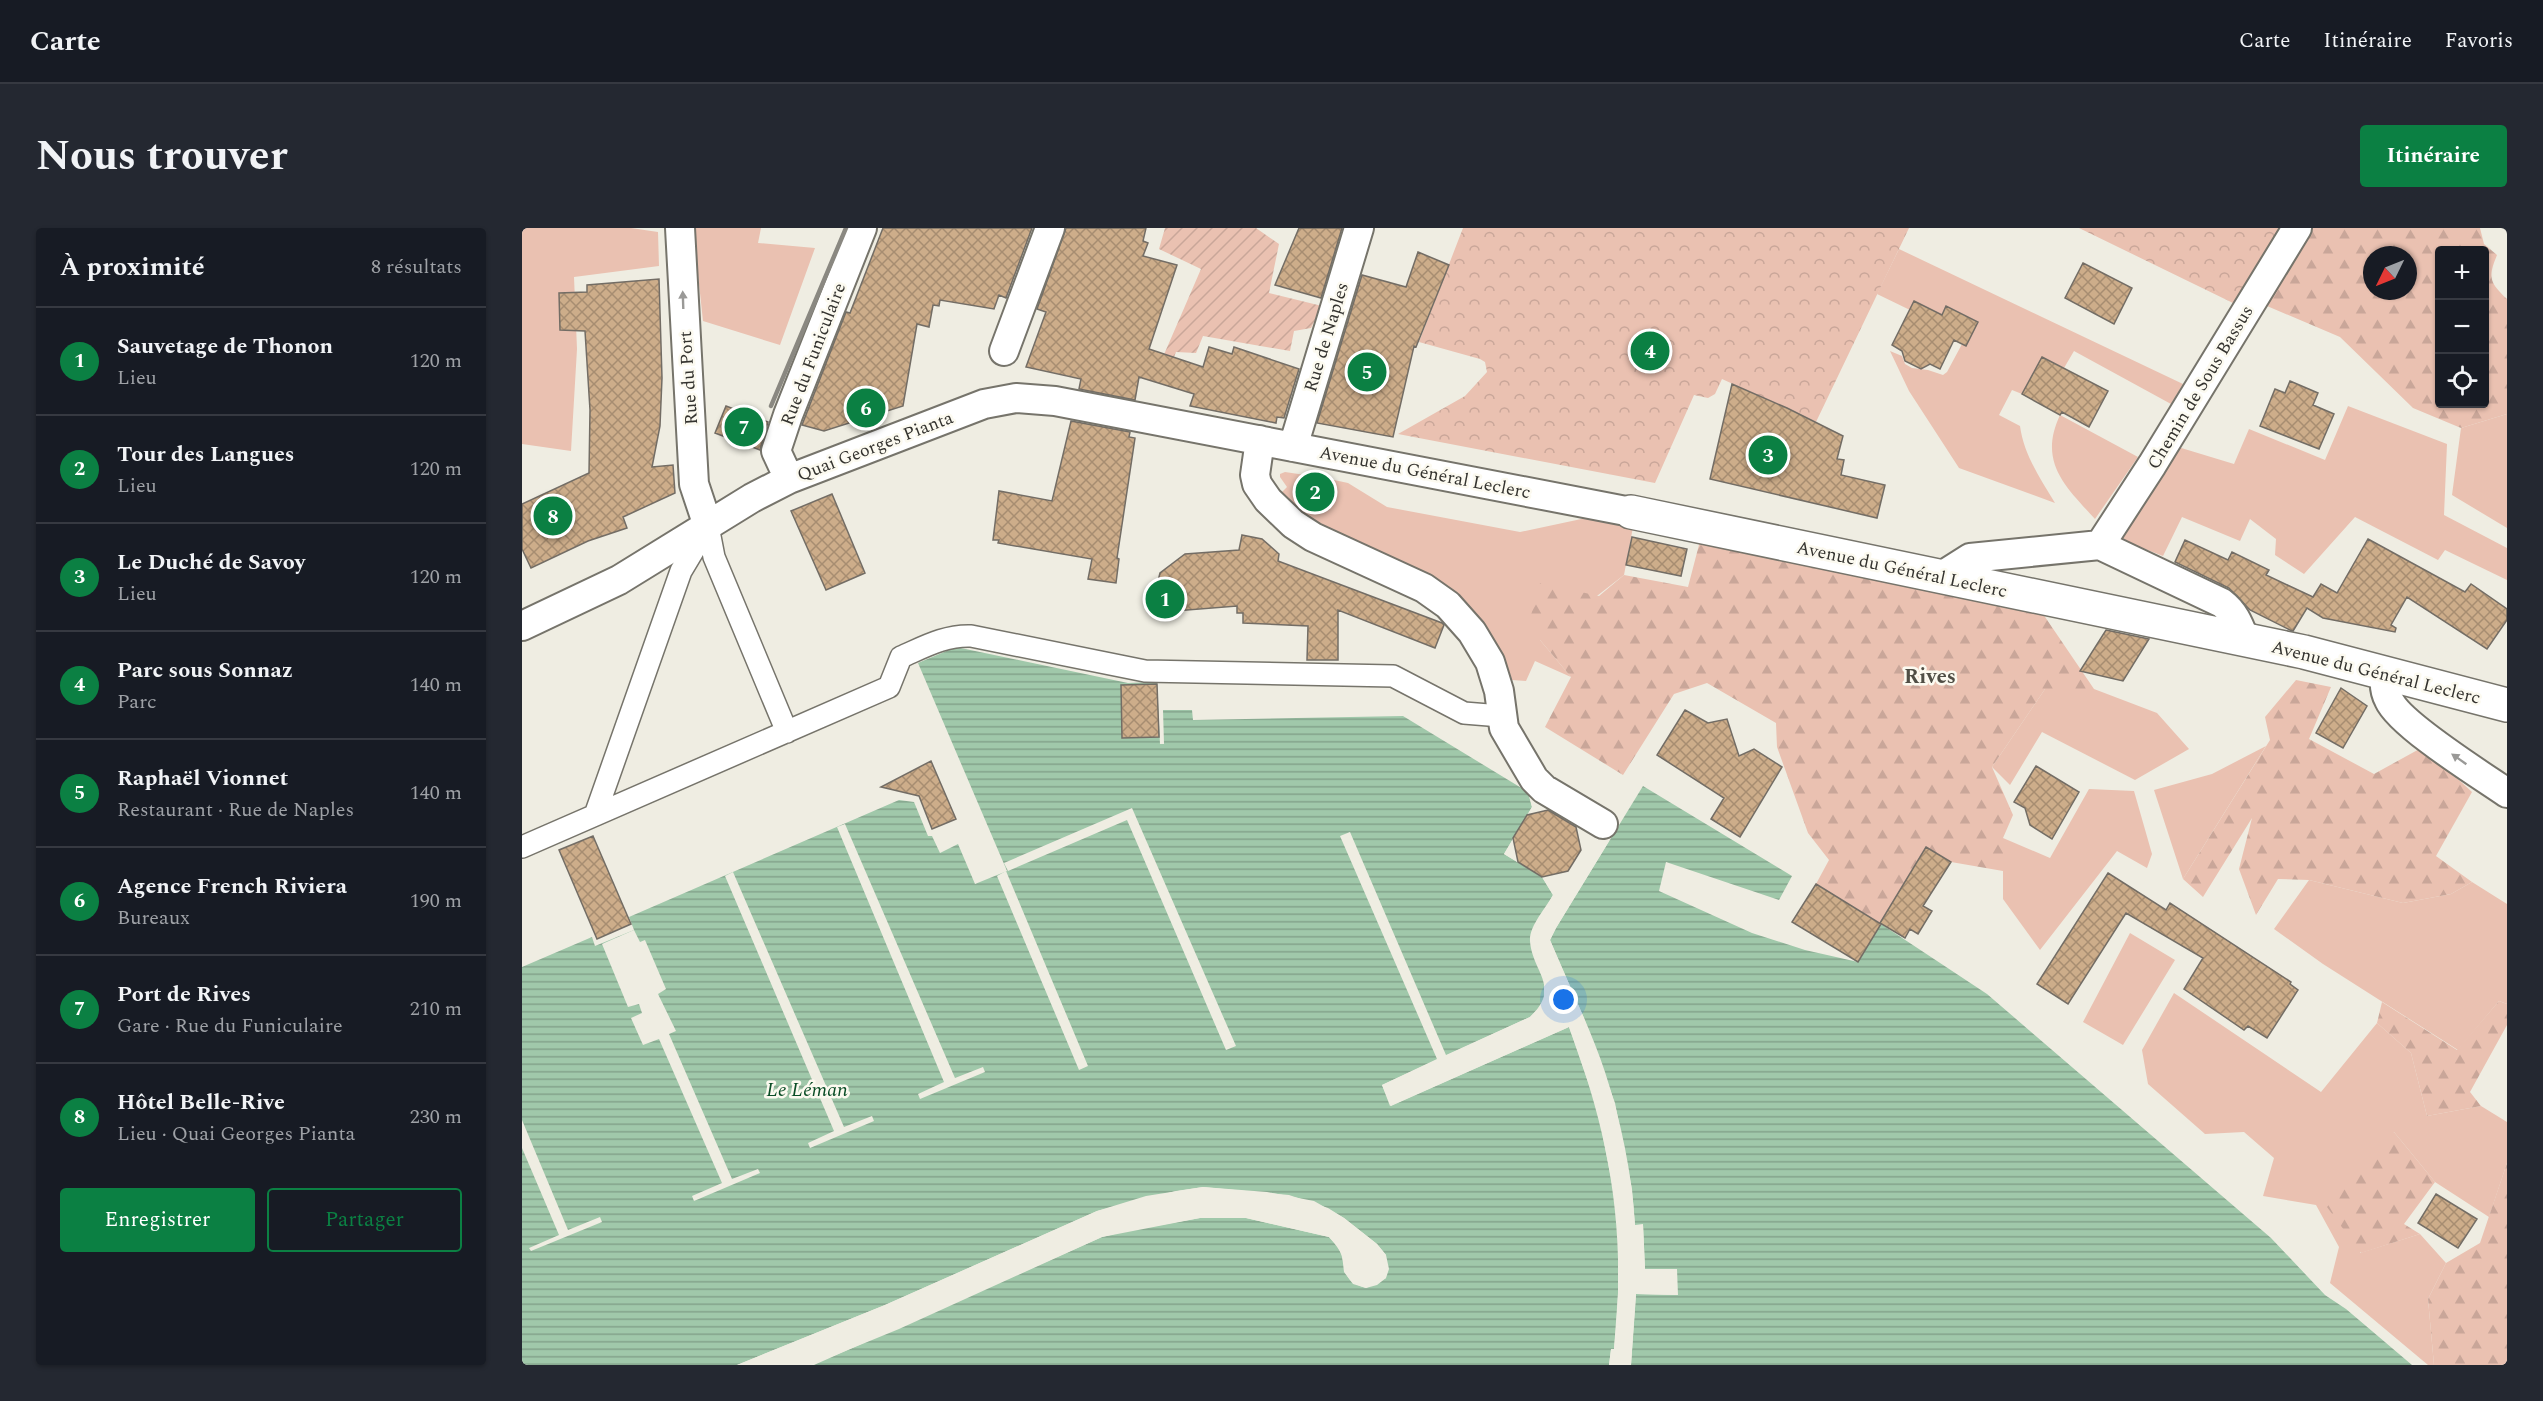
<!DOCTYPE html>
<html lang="fr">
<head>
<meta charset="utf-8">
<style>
	:root { --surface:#171b24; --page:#242831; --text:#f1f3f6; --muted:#9ea1a6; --line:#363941; --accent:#0b8043 }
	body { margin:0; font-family:Spectral,serif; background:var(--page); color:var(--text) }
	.controls { position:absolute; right:18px; top:18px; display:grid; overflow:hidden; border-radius:6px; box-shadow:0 2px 4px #0004 }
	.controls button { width:54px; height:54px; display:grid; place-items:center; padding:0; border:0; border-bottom:2px solid var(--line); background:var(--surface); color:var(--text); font:30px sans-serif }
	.compass { position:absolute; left:1841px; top:18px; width:54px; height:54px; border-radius:50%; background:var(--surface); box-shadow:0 2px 4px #0004; rotate:227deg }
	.you { position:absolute; left:1042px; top:772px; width:21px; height:21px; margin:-15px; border:4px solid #fff; border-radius:50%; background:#1a73e8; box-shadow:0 0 0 9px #1a73e833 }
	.badge { display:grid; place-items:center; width:39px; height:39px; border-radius:50%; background:var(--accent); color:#fff; font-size:20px; font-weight:700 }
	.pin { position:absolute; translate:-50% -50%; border:3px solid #fff; box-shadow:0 2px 6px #0006 }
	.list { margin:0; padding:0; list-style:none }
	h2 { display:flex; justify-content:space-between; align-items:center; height:78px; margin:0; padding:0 24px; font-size:26px }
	h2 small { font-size:20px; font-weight:400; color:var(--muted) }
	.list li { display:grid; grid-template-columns:39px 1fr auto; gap:18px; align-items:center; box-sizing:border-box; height:108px; padding:0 24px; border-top:2px solid var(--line) }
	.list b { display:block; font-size:22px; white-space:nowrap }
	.list p { margin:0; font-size:20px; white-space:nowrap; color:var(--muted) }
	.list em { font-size:20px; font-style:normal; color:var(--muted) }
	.actions { display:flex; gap:12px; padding:18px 24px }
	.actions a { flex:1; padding:14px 0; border:2px solid var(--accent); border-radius:6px; text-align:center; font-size:21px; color:var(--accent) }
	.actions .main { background:var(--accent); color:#fff }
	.icon { flex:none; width:33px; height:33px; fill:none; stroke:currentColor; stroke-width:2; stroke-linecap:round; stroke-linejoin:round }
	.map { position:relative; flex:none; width:1985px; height:1137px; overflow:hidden; border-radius:6px }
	header { display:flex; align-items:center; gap:36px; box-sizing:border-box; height:84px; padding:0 30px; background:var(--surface); border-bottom:2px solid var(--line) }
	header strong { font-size:28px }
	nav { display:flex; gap:33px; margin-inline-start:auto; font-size:21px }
	.intro { display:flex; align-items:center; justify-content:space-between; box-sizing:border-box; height:144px; padding:0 36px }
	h1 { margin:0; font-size:42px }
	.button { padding:15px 27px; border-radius:6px; background:var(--accent); color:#fff; font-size:21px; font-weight:700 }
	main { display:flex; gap:36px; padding:0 36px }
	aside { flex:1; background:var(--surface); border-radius:6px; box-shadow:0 2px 4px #0004 }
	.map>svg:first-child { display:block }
</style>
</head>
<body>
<header>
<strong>Carte</strong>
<nav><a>Carte</a><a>Itinéraire</a><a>Favoris</a></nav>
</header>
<div class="intro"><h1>Nous trouver</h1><a class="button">Itinéraire</a></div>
<main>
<aside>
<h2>À proximité<small>8 résultats</small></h2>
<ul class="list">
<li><span class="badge">1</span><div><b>Sauvetage de Thonon</b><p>Lieu</p></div><em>120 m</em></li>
<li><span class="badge">2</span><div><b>Tour des Langues</b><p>Lieu</p></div><em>120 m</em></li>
<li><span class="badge">3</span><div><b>Le Duché de Savoy</b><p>Lieu</p></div><em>120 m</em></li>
<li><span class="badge">4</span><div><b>Parc sous Sonnaz</b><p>Parc</p></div><em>140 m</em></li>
<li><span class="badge">5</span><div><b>Raphaël Vionnet</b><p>Restaurant · Rue de Naples</p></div><em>140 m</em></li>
<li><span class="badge">6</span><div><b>Agence French Riviera</b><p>Bureaux</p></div><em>190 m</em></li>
<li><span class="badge">7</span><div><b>Port de Rives</b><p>Gare · Rue du Funiculaire</p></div><em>210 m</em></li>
<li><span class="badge">8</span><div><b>Hôtel Belle-Rive</b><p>Lieu · Quai Georges Pianta</p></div><em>230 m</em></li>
</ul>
<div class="actions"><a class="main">Enregistrer</a><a>Partager</a></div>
</aside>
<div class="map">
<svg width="1985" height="1137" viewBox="0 0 1985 1137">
	<defs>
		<pattern id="forest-firs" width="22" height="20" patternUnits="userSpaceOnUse" patternTransform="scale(1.5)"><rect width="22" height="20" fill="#eac1b1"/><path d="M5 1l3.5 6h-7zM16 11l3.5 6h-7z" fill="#c9a699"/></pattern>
		<pattern id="park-crowns" width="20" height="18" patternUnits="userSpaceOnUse" patternTransform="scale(1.5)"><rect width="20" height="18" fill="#eac1b1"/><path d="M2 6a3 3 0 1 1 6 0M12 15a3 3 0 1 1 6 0" fill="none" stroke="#c9a699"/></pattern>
		<pattern id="garden-furrows" width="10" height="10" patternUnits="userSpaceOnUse" patternTransform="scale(1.5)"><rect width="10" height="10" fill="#eac1b1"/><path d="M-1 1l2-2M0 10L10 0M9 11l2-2" fill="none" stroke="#c9a699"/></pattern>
		<pattern id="water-rules" width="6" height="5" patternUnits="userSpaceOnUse" patternTransform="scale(1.5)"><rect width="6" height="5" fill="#a0c8aa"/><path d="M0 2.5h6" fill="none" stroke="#83a38b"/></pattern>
		<pattern id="building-cross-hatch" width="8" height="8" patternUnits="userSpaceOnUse" patternTransform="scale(1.5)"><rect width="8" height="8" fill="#cdad8a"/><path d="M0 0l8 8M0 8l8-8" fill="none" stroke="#a78d71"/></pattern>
	</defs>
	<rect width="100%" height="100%" fill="#efede2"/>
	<path fill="#eac1b1" d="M0,0H109L136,4L137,38L52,49L55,121L49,223L0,216Z
		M171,0H239L236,15L293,20L258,117L181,93Z
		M1377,21L1661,156L1649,176L1552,123L1542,140L1520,129L1500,166L1490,162L1477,187L1498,198C1502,227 1518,250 1533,275L1437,240L1387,163L1368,123L1380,128L1383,136L1390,140L1406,142L1421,147L1425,144L1440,116L1444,117L1456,94L1424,78L1420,87L1388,82L1355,66Z
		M1826,178L1925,216L1922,287L1985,320V352L1923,322L1916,332L1833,289L1782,346L1753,327L1754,311L1728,291L1718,313L1660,289L1641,328L1600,312L1656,219L1712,236L1727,201L1803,232Z
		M1985,186V300L1930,267L1939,200Z
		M1538,187L1616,229L1573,291C1543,258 1516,234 1538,187Z
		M763,244L790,248L778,256L776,266C779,279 789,284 802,280L810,269L809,259L803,250L826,255L865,279L998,304L1064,290L1111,299L1102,347L1018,412L1049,449L1013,433L1004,453L990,452L976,418L960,394L941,373L793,298L758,266L765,259L758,249V246Z
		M1523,461H1572L1635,485L1667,521L1613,552L1520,504L1488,557L1470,539Z
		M1744,518L1661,651L1632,562L1690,546Z
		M1567,561L1612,563L1630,626L1625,640L1595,623L1518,722L1481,671V610L1528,630Z
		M1787,652L1881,675L1929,666L1950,654L1985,676V776L1977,773L1936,822L1801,736L1752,701Z
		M1608,705L1653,732L1601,817L1561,794Z
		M1652,765L1799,864L1855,795L1889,825L1905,888L1959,878L1985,894V935L1967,989L1913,954L1872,904L1838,1025L1898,1006L1924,1035L1906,1071L1912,1137H1906L1808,1055L1817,1019L1794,977L1741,968L1752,930L1722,904L1683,906L1626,856L1620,822Z"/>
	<path fill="url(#forest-firs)" fill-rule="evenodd" d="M1703,0H1958L1962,16L1975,27C1966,49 1967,54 1985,71V186L1939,200L1891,180L1818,109L1745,78L1734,37ZM1918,22H1962V176H1918ZM1850,27H1886V63H1850Z
		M1178,313L1519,383L1572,461H1523L1470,539L1491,587L1481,610V643L1429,634L1404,619L1358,695L1294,656L1307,632L1286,605L1255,519L1254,495L1185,455L1152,466L1101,547L1023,499L1049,449L1018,412L1009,387L1018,355L1077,368L1102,347L1166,359Z
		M1774,452L1809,459L1787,511L1852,546L1901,519L1950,564L1914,628L1950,654L1929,666L1881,675L1787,652L1756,651L1734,687L1717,641L1730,590L1681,669L1661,651L1748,512L1743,489Z
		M1977,773L1985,776V797L1948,864L1959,878L1905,888L1889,825L1855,795L1860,774L1935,822Z
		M1872,904L1913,954L1882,996L1898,1006L1839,1025L1805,979Z
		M1985,935V1137H1912L1906,1071L1924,1035L1958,1015Z"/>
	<path fill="url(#park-crowns)" d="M941,0H1387L1294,194L1200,151L1193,166L1186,170L1172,167L1133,255L876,206L943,168L965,144L963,134L958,131L897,114Z
		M1557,0H1757L1711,75Z"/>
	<path fill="url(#garden-furrows)" d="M643,0H734L757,16L747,65L800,78L789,100L772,103L768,123L681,108L674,125L654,124L644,150L634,145L679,41L637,21Z"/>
	<path fill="url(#water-rules)" d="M434,419L606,455L635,454L638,516H642L641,482H670L671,492L881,488L1006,564L1010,579L982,626L1020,649L1031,667C1024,680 1007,698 1008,713C1010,744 1040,759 1008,789L860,857L869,878L1047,799C1088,908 1105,1004 1092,1121L1089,1122L1087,1137H292L580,1009L605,1003L678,990H724L807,1009C812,1015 818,1021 820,1029C825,1048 823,1053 844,1060L864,1050V1027L855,1016L822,990L806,980L767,967L681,959L654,963L575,983L363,1077L215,1137H0V739L70,709L73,718L112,702L107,689L377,572L392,574L406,608H410L418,625L436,616L453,656L485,643L396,435Z
		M1121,558L1270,648L1257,672L1144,634L1137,663L1230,705L1283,722L1336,734L1359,696L1465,766L1749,1010L1803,1067L1824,1081L1890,1137H1109L1114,1066L1155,1067V1041H1123L1121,997H1113C1110,945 1099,893 1083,844C1068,799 1046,756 1028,712L1034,700Z"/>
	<path fill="#efede2" d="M1006,564L1010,566L1013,580L986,625L1022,647L1034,667L1013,704L1011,712L1024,748L1025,772L1019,783L1009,792L864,858L870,874L1046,796L1049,797L1079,883L1095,966L1099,1002V1066L1095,1121L1092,1124L1090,1137H1087L1089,1121H1092L1096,1066V1002L1092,966L1076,883L1047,799L868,878L860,857L915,831L818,608L828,604L924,827L1008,789L1016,781L1022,771V748L1008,712L1010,703L1031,667L1020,649L982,626L1010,579Z
		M610,580L714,818L704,822L605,592L486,643L482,635Z
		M323,596L433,850L461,839L463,844L398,871L396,866L422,854L315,599Z
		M1085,612L1087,613L1034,700L1028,712L1062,790L1093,875L1110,961L1113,997L1121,996L1123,1041H1155L1156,1067L1114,1066L1109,1137H1106V1123L1112,1064H1152V1044H1123L1120,1042L1118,1000L1111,998L1107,961L1090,875L1059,791L1025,712L1031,698Z
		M484,643L566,838L557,842L475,648Z
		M211,644L322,899L350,888L352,893L288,920L286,915L312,903L203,648Z
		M112,702L118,714L123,712L144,761L136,766L154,803L147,806L210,951L236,941L238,945L172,973L170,968L200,955L137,811L121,817L109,790L120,785L117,776L106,779L80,716Z
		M0,892L46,1002L78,989L80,994L9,1023L7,1020L37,1007L0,920Z
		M681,959L745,964L792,973L822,990L855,1016L864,1027L867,1041L864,1050L855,1057L844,1060L831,1056L822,1044L820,1027L816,1019L807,1009L724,990H678L580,1009L377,1101L289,1137L579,1007L677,987H724L808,1006L818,1017L823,1026L825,1043L833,1053L844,1056L853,1054L861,1048L864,1041L861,1028L853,1018L820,992L791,976L745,967L681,962L625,971L576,986L288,1112L224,1137H215L363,1077L575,983L624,968Z"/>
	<path fill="url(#building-cross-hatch)" stroke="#736d65" stroke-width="1.5" d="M361,0H510L484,70L477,67L472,81L418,72L417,78L411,77L407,99L395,96L381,178L302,203L280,197L324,84L328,85Z
		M544,0H624L621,13L626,15L621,28L655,37L627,121L681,139L687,119L710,126L712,119L777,141L762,190L755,189L754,195L668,178L672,166L617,149L613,172L557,161L559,151L504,139L524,84L515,81Z
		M777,0H820L799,70L753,57Z
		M896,24L927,37L894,119L892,118L871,209L795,195L840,47L884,59Z
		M1561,35L1610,60L1592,96L1543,70Z
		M137,51L140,150L138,198L130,239L151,237L153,265L101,289L105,300L66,313L9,340L0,321V276L67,245L68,182L63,103L38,102L37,65L65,64V57Z
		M1392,73L1420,87L1424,78L1456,94L1444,118L1432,112L1418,141L1408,136L1399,141L1383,133L1380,123L1370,117Z
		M1520,129L1586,163L1567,199L1540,184L1538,187L1500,166Z
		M1768,153L1796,165L1791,177L1812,186L1797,221L1738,198L1753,161L1763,165Z
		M1210,156L1265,180L1321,208L1315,231L1322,232L1319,247L1363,257L1355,290L1188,251Z
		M204,178L246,194L238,222L193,205Z
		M549,193L608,204L607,209L613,210L595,330L597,331L594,355L566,351L570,331L476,315L477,312H471L477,263L530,273Z
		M776 265a17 17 0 1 1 34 0a17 17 0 1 1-34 0Z
		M310,266L343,345L304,362L269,283Z
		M720,307L740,311L757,326L756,333L920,395L922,397L913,420L816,382V432H785L786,398L721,395V385H715V378L628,385L638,345L663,326L717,322Z
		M1110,309L1165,321L1159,348L1104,337Z
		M1846,311L1943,364L1949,356L1985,381V392L1965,421L1885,369L1869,397L1874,400L1873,404L1801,390L1785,380L1771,403L1768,402L1728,382L1707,360L1653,334L1663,312L1706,332L1710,324L1747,342L1744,347L1791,369L1799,356L1815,365Z
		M1584,402L1627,411L1601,453L1558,443Z
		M635,456L637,509L600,510L599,457Z
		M1819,460L1845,478L1821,520L1794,505Z
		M1163,482L1186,495L1205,491L1217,528L1232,521L1260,539L1218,609L1189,591L1202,570L1135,527Z
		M409,533L434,591L410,601L397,568L359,559Z
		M1514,538L1557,564L1530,611L1508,597L1503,580L1492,574Z
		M1026,582L1054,599L1059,622L1046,643L1020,649L996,634L991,610L1005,587Z
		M71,608L109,696L75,711L37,622Z
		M1404,619L1429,634L1401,678L1410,683L1396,706L1388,701L1383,710L1358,695Z
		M1586,645L1644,682L1648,675L1769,754L1768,756L1776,762L1745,810L1726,798L1722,802L1662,761L1681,730L1604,685L1546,776L1515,756Z
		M1294,656L1359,696L1336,734L1270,694Z
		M1914,966L1955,991L1936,1020L1896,995Z"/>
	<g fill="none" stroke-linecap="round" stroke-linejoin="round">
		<g stroke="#76746b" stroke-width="24">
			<path id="pedestrian" d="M73,587L159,343L186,298L192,329L265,504
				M0,619L367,459L379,429C402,419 423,407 449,408L623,443L871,448L942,485L979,488"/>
		</g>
		<g stroke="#76746b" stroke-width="32">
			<path id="minor" d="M158,0L172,256L186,298
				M482,123L528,0
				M738,212L733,247L735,256L746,272L771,296L791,309L902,360L926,377L950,404L968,434L977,463L982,500L1012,551L1022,561L1081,596
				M771,219L837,0
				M267,251L254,223L266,187L340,0
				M1578,317L1630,237L1775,0
				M1418,349L1448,330L1578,317L1700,375C1713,385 1717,397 1723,412
				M0,398L97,352L230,270L267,251L462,176L494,170L533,173L1109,284
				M1864,445C1862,454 1862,463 1867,472C1878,497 1959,547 1985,565"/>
		</g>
		<g stroke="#76746b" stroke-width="36">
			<path id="tertiary" d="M1109,284L1782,424L1985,477"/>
		</g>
		<use href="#pedestrian" stroke="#fff" stroke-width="21"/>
		<use href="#minor" stroke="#fff" stroke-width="28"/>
		<use href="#tertiary" stroke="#fff" stroke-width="33"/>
		<path stroke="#8a8881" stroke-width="4.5" d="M249,178L324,0"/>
	</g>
	<defs><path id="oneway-solid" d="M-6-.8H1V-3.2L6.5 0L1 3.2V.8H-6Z" transform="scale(1.5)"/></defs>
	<g fill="#9a9997">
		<use href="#oneway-solid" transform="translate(161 72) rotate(-92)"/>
		<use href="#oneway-solid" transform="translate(1937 531) rotate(-145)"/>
	</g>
	<g text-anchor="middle" stroke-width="5" stroke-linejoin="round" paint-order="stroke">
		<g font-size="18" fill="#34332f" stroke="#fcfaf0">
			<text transform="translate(804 109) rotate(-73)" y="6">Rue de Naples</text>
			<text transform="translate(291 126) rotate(-69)" y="6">Rue du Funiculaire</text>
			<text transform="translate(166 150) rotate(-94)" y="6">Rue du Port</text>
			<text transform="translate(1678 159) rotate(-59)" y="6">Chemin de Sous Bassus</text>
			<text transform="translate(353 218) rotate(-21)" y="6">Quai Georges Pianta</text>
			<text transform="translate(903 244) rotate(11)" y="6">Avenue du Général Leclerc</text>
			<text transform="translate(1380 341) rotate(12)" y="6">Avenue du Général Leclerc</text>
			<text transform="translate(1854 444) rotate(14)" y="6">Avenue du Général Leclerc</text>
		</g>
		<g font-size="20" font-style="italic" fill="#0a4d26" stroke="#fcfaf0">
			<text x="285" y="868">Le Léman</text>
		</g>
		<g font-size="21" font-weight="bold" fill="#504e45" stroke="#fcfaf0">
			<text x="1408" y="455">Rives</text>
		</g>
	</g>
</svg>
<div class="controls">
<button>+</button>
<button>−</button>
<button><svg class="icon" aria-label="locate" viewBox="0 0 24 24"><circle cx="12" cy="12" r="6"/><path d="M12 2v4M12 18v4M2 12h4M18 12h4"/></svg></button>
</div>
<svg class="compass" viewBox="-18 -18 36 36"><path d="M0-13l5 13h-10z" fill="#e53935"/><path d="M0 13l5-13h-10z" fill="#9ea1a6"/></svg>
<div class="you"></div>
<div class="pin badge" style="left:643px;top:371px">1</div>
<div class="pin badge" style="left:793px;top:264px">2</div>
<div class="pin badge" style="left:1246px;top:227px">3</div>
<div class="pin badge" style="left:1128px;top:123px">4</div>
<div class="pin badge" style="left:845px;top:144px">5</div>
<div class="pin badge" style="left:344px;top:180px">6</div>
<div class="pin badge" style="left:222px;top:199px">7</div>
<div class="pin badge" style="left:31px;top:288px">8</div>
</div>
</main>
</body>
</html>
